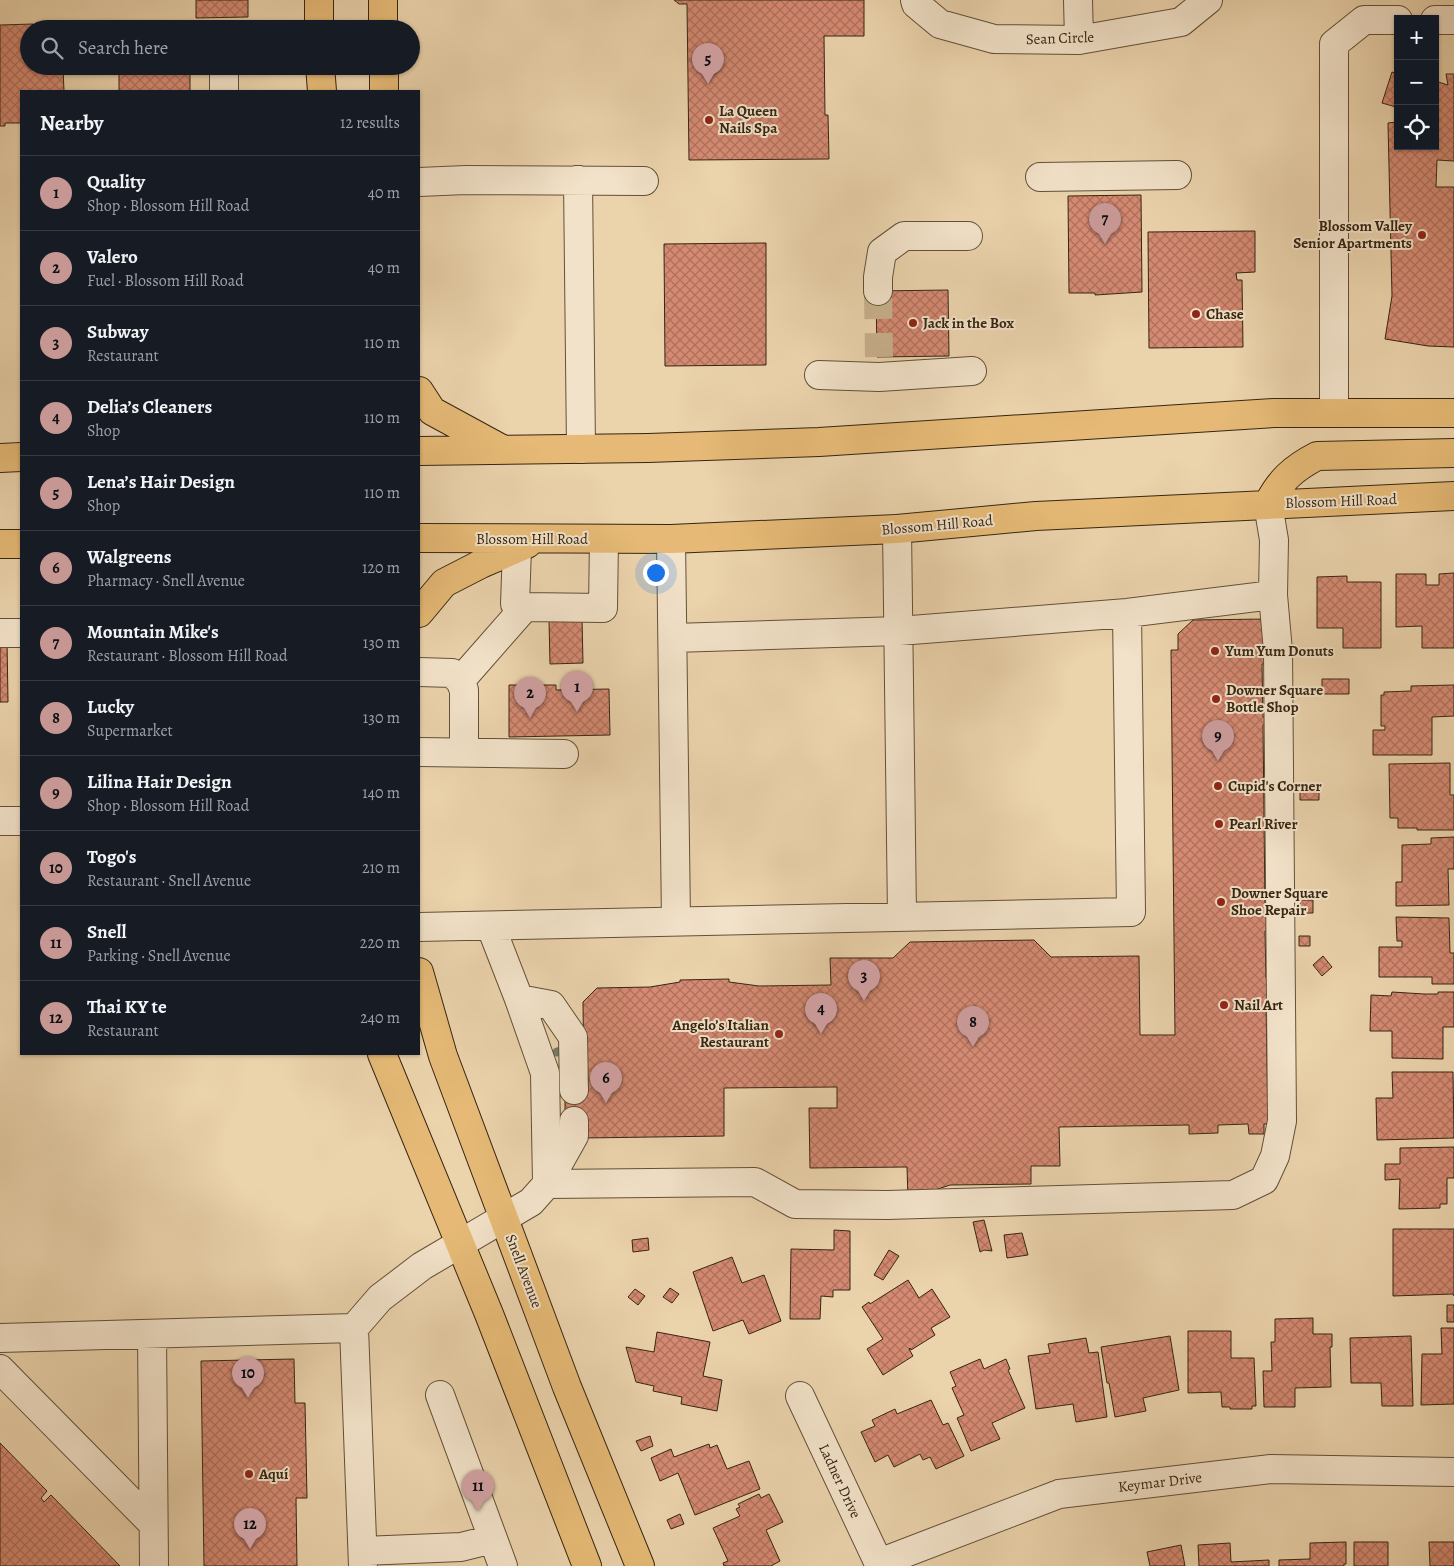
<!DOCTYPE html>
<html lang="en">
<head>
<meta charset="utf-8">
<style>
	:root { --surface:#171b24; --page:#242831; --text:#f1f3f6; --muted:#9ea1a6; --line:#363941; --accent:#c59692 }
	body { margin:0; font-family:Alegreya,serif; background:var(--page); color:var(--text) }
	.controls { position:absolute; right:15px; top:15px; display:grid; overflow:hidden; border-radius:0px; box-shadow:0 1px 4px #0004 }
	.controls button { width:45px; height:45px; display:grid; place-items:center; padding:0; border:0; border-bottom:1px solid var(--line); background:var(--surface); color:var(--text); font:25px sans-serif }
	.you { position:absolute; left:655px; top:572px; width:18px; height:18px; margin:-12px; border:4px solid #fff; border-radius:50%; background:#1a73e8; box-shadow:0 0 0 8px #1a73e833 }
	.badge { display:grid; place-items:center; width:32px; height:32px; border-radius:50%; background:var(--accent); color:#111; font-size:16px; font-weight:700 }
	.pin { position:absolute; translate:-50% -41px; filter:drop-shadow(0 1px 2px #0008) }
	.pin::after { content:''; position:absolute; top:26px; width:18px; height:15px; background:inherit; clip-path:polygon(0 0,100% 0,50% 100%) }
	.list { margin:0; padding:0; list-style:none }
	h2 { display:flex; justify-content:space-between; align-items:center; height:65px; margin:0; padding:0 20px; font-size:21px }
	h2 small { font-size:16px; font-weight:400; color:var(--muted) }
	.list li { display:grid; grid-template-columns:32px 1fr auto; gap:15px; align-items:center; box-sizing:border-box; height:75px; padding:0 20px; border-top:1px solid var(--line) }
	.list b { display:block; font-size:19px; white-space:nowrap }
	.list p { margin:0; font-size:16px; white-space:nowrap; color:var(--muted) }
	.list em { font-size:16px; font-style:normal; color:var(--muted) }
	.icon { flex:none; width:28px; height:28px; fill:none; stroke:currentColor; stroke-width:2; stroke-linecap:round; stroke-linejoin:round }
	.map { position:relative; flex:none; width:1454px; height:1566px; overflow:hidden }
	.search { position:absolute; background:var(--surface); box-shadow:0 1px 4px #0004; left:20px; top:20px; width:400px; height:55px; display:flex; align-items:center; gap:12px; box-sizing:border-box; padding:0 18px; border-radius:28px; color:var(--muted); font-size:19px }
	.panel { position:absolute; background:var(--surface); box-shadow:0 1px 4px #0004; left:20px; top:90px; width:400px; height:965px; border-radius:0px }
	.map>svg:first-child { display:block }
</style>
</head>
<body>
<div class="map">
<svg width="1454" height="1566" viewBox="0 0 1454 1566">
	<defs>
		<pattern id="building-cross-hatch" width="8" height="8" patternUnits="userSpaceOnUse" patternTransform="scale(1.25)"><rect width="8" height="8" fill="#d68a73"/><path d="M0 0l8 8M0 8l8-8" fill="none" stroke="#ae715d"/></pattern>
	</defs>
	<rect width="100%" height="100%" fill="#ebd3ac"/>
	<filter id="stains"><feTurbulence type="fractalNoise" baseFrequency=".004" numOctaves="4"/><feColorMatrix values="0 0 0 0 .2 0 0 0 0 .09 0 0 0 0 .02 0 0 0 .5 -.17"/></filter>
	<radialGradient id="worn" r=".72"><stop offset=".6" stop-color="#630" stop-opacity="0"/><stop offset="1" stop-color="#630" stop-opacity=".3"/></radialGradient>
	<g fill="none" stroke-linecap="round" stroke-linejoin="round">
		<path stroke="#717d6d" stroke-width="9" d="M557,1052L564,1050"/>
	</g>
	<path fill="url(#building-cross-hatch)" stroke="#362512" d="M196,0H248V17L196,18Z
		M674,0H864V36H824L825,115H828L829,159L689,160L687,4H679Z
		M33,24V29H29V66H61V68H63L64,91H21V123H5V126H0V25Z
		M119,66H190V91H119Z
		M1392,72L1398,74V146H1435V81L1448,85L1446,74H1454V161L1437,160L1436,187H1454V347L1428,346L1385,339L1392,296L1388,123L1397,122L1396,107L1382,103Z
		M1141,195L1142,292L1095,295V293H1069L1068,196Z
		M1255,231V272L1236,273L1237,280H1242L1243,347L1149,348L1148,232Z
		M766,243V365L665,366L664,244Z
		M948,290L949,356L877,357L876,291Z
		M1454,573V648H1422V626L1396,627V574H1426V585H1439V574Z
		M1347,576V582H1381V648H1343V628H1317V577Z
		M582,619L583,663L550,664L549,620Z
		M1266,619L1267,664H1262L1263,717H1268V725H1263L1265,906H1271L1272,931H1265L1266,978H1271L1272,1003H1266L1268,1124H1264V1134H1249L1248,1124L1218,1125V1133L1189,1134V1125L1059,1127L1060,1166H1031V1184L950,1185L908,1199L907,1167L810,1168L809,1108H837V1087L724,1088V1136L584,1138L565,1121V1090H584L583,1002L597,988L650,987L680,982V980L729,979V982L759,986L831,985L830,958H893L910,942L1034,940L1051,957L1139,956L1140,1035H1175L1171,650H1178V634L1193,620Z
		M0,641H7L8,702H0Z
		M1322,679H1349V694H1322Z
		M509,685H556V690L609,689L610,735L509,737Z
		M1454,685V716L1432,717V755H1373V730H1385V726H1381V695H1384V692L1411,691V686Z
		M1450,763V795H1454V830H1417V828H1398V818H1390L1389,764Z
		M1300,786H1319V800H1300Z
		M1454,837V869H1448L1449,905L1396,906V882H1402V845L1431,844V838Z
		M1300,900H1313V913H1300Z
		M1396,917L1449,918L1450,953H1454V984H1432V977H1379V947H1402V941H1397Z
		M1299,936H1310V946H1299Z
		M1323,956L1332,967L1322,976L1313,965Z
		M1392,992L1424,994H1438V992H1454V1027H1443V1059L1392,1058V1031H1370L1371,995L1391,996Z
		M1392,1072H1453L1454,1138L1377,1140L1376,1098H1393Z
		M1454,1147V1178H1447V1204H1440V1208L1399,1209L1400,1179L1385,1180V1164H1400V1148Z
		M984,1220L992,1251L984,1250L980,1252L973,1222Z
		M1393,1229H1454V1296L1453,1294L1393,1296Z
		M834,1230L850,1231V1290H833V1297L821,1296L820,1319H790L791,1249L834,1250Z
		M1022,1233L1028,1255L1007,1258L1004,1235Z
		M648,1238L649,1250L633,1252L632,1240Z
		M889,1250L899,1256L883,1280L874,1275Z
		M732,1257L742,1283L764,1275L781,1321L749,1334L743,1320L713,1331L693,1272Z
		M908,1280L919,1298L932,1289L950,1317L931,1328L935,1335L911,1350L910,1348L909,1349L913,1356L883,1375L867,1349L883,1339L862,1307L869,1302L870,1304Z
		M670,1288L679,1294L672,1303L663,1297Z
		M635,1289L645,1296L638,1305L628,1297Z
		M1447,1305H1454V1322H1447Z
		M1313,1318V1334H1332V1347H1330L1331,1387L1295,1388V1407H1264L1263,1371H1272L1271,1342H1275V1319Z
		M1441,1328H1454V1404L1421,1405L1422,1354H1442Z
		M1188,1331H1231V1358H1254L1256,1406H1252V1409H1230V1407H1222L1221,1392L1188,1393Z
		M657,1332L710,1342L703,1376L722,1380L717,1411L681,1404L682,1397L653,1391L654,1386L636,1382L626,1347L654,1352Z
		M1170,1336L1179,1390L1143,1398L1146,1411L1115,1417L1109,1383H1107L1101,1347Z
		M1411,1336L1413,1406H1382L1381,1383H1351L1350,1338Z
		M1086,1338L1089,1353L1098,1352L1107,1417L1076,1422L1073,1404L1036,1409L1028,1356L1050,1353L1048,1344Z
		M294,1359L295,1403H305L307,1498H296L297,1566H204L201,1361Z
		M980,1359L984,1369L1006,1359L1010,1369L1008,1370L1025,1408L992,1423L1000,1439L971,1451L957,1418L964,1415L952,1388L956,1386L950,1372Z
		M931,1400L943,1425L948,1423L964,1456L936,1469L930,1457L923,1460L920,1454L894,1467L888,1455L875,1462L861,1432L875,1426L872,1420L895,1409L897,1414Z
		M650,1436L653,1446L641,1451L636,1441Z
		M0,1443L47,1491L41,1498L44,1502L51,1495L120,1566H0Z
		M709,1444L710,1448L717,1445L727,1469L749,1461L760,1489L695,1515L678,1473L660,1481L651,1458L671,1449L674,1457Z
		M759,1494L761,1498L769,1494L783,1522L766,1530L780,1561L771,1566H724L723,1563L728,1561L713,1528L740,1516L736,1509L740,1507L738,1504Z
		M680,1514L684,1524L671,1529L667,1520Z
		M1346,1542V1564H1344V1566H1279V1560L1310,1559V1543Z
		M1354,1542H1388V1566H1354Z
		M1429,1542H1454V1566H1430Z
		M1230,1543L1231,1562L1269,1560V1566H1199L1198,1545Z
		M1181,1545L1185,1566H1150L1147,1552Z"/>
	<g fill="none" stroke-linecap="round" stroke-linejoin="round">
		<path stroke="#c7b08d" stroke-width="28" stroke-dasharray="28 14" stroke-linecap="butt" d="M878,291L879,357"/>
		<g stroke="#635038" stroke-width="30">
			<path id="minor" d="M915,0L916,4L940,24L994,39L1079,40L1181,22L1208,0
				M1078,0L1079,40
				M1435,20H1454
				M224,66V91
				M1040,177L1177,175
				M578,180L581,449
				M419,182L466,180L644,181
				M878,291V277L882,252L904,236H968
				M819,375L879,377L972,371
				M1334,413V44L1364,20H1398
				M897,529L902,916
				M671,539L676,921
				M517,548L515,604L525,607L603,608L604,539
				M0,633H21
				M673,638L899,631L1127,613L1273,595L1274,540L1268,504
				M419,672L452,673L460,681L464,690V752
				M460,681L525,607
				M419,752L564,754
				M0,821H21
				M419,927L1131,912L1127,613
				M491,927L519,999L545,1073L547,1183
				M519,999L551,1005L573,1037L574,1090
				M547,1184L755,1182L795,1204L887,1205L1233,1195L1264,1180L1275,1156L1282,1121L1278,651L1273,595
				M152,1334L154,1566
				M0,1338L354,1328
				M0,1369L153,1524
				M440,1395L503,1566
				M800,1396L880,1566
				M363,1551L461,1547L493,1539
				M879,1563L1059,1494L1271,1469L1454,1472
				M363,1566L354,1328L380,1298L422,1266L531,1202L547,1184L574,1136V1121"/>
		</g>
		<g stroke="#362512" stroke-width="30">
			<path id="major" d="M319,0V29
				M383,0V29
				M320,66L322,91
				M384,66V91
				M419,391L432,411L500,448
				M419,451L648,448L819,442L1274,413H1454
				M0,458L21,457
				M1268,504C1280,480 1294,468 1317,456L1454,453
				M419,538L671,539L897,529L1036,516L1454,496
				M0,544H21
				M419,613L444,583L481,564L527,544
				M419,972L443,1056L567,1387L640,1566
				M382,1054L489,1314L587,1566"/>
		</g>
		<use href="#minor" stroke="#f2e2c9" stroke-width="28"/>
		<use href="#major" stroke="#e6ba76" stroke-width="28"/>
	</g>
	<g fill="#8f2418" stroke="#f2e2c9" stroke-width="2">
		<circle cx="709" cy="120" r="5"/>
		<circle cx="1422" cy="235" r="5"/>
		<circle cx="1196" cy="314" r="5"/>
		<circle cx="913" cy="323" r="5"/>
		<circle cx="1215" cy="651" r="5"/>
		<circle cx="1216" cy="699" r="5"/>
		<circle cx="1218" cy="786" r="5"/>
		<circle cx="1219" cy="824" r="5"/>
		<circle cx="1221" cy="902" r="5"/>
		<circle cx="1224" cy="1005" r="5"/>
		<circle cx="779" cy="1034" r="5"/>
		<circle cx="249" cy="1474" r="5"/>
	</g>
	<g text-anchor="middle" stroke-width="4" stroke-linejoin="round" paint-order="stroke">
		<g font-size="15" fill="#362512" stroke="#f2e2c9">
			<text transform="translate(1060 38) rotate(-2)" y="5">Sean Circle</text>
			<text transform="translate(1341 501) rotate(-2)" y="5">Blossom Hill Road</text>
			<text transform="translate(937 525) rotate(-5)" y="5">Blossom Hill Road</text>
			<text x="532" y="544">Blossom Hill Road</text>
			<text transform="translate(524 1271) rotate(69)" y="5">Snell Avenue</text>
			<text transform="translate(840 1481) rotate(65)" y="5">Ladner Drive</text>
			<text transform="translate(1160 1482) rotate(-7)" y="5">Keymar Drive</text>
		</g>
		<g font-size="15" font-weight="bold" fill="#362512" stroke="#f2e2c9" text-anchor="start">
			<text x="719" y="116">La Queen<tspan x="719" dy="17">Nails Spa</tspan></text>
			<text x="1412" y="231" text-anchor="end">Blossom Valley<tspan x="1412" dy="17">Senior Apartments</tspan></text>
			<text x="1206" y="319">Chase</text>
			<text x="923" y="328">Jack in the Box</text>
			<text x="1225" y="656">Yum Yum Donuts</text>
			<text x="1226" y="695">Downer Square<tspan x="1226" dy="17">Bottle Shop</tspan></text>
			<text x="1228" y="791">Cupid's Corner</text>
			<text x="1229" y="829">Pearl River</text>
			<text x="1231" y="898">Downer Square<tspan x="1231" dy="17">Shoe Repair</tspan></text>
			<text x="1234" y="1010">Nail Art</text>
			<text x="769" y="1030" text-anchor="end">Angelo’s Italian<tspan x="769" dy="17">Restaurant</tspan></text>
			<text x="259" y="1479">Aquí</text>
		</g>
	</g>
	<rect width="100%" height="100%" filter="url(#stains)"/>
	<rect width="100%" height="100%" fill="url(#worn)"/>
</svg>
<div class="controls">
<button>+</button>
<button>−</button>
<button><svg class="icon" aria-label="locate" viewBox="0 0 24 24"><circle cx="12" cy="12" r="6"/><path d="M12 2v4M12 18v4M2 12h4M18 12h4"/></svg></button>
</div>
<div class="you"></div>
<div class="pin badge" style="left:577px;top:712px">1</div>
<div class="pin badge" style="left:530px;top:718px">2</div>
<div class="pin badge" style="left:864px;top:1001px">3</div>
<div class="pin badge" style="left:821px;top:1034px">4</div>
<div class="pin badge" style="left:708px;top:84px">5</div>
<div class="pin badge" style="left:606px;top:1103px">6</div>
<div class="pin badge" style="left:1105px;top:244px">7</div>
<div class="pin badge" style="left:973px;top:1047px">8</div>
<div class="pin badge" style="left:1218px;top:761px">9</div>
<div class="pin badge" style="left:248px;top:1398px">10</div>
<div class="pin badge" style="left:478px;top:1511px">11</div>
<div class="pin badge" style="left:250px;top:1549px">12</div>
<div class="search"><svg class="icon" aria-label="search" viewBox="0 0 24 24"><circle cx="10" cy="10" r="6"/><path d="M15 15l6 6"/></svg>Search here</div>
<section class="panel">
<h2>Nearby<small>12 results</small></h2>
<ul class="list">
<li><span class="badge">1</span><div><b>Quality</b><p>Shop · Blossom Hill Road</p></div><em>40 m</em></li>
<li><span class="badge">2</span><div><b>Valero</b><p>Fuel · Blossom Hill Road</p></div><em>40 m</em></li>
<li><span class="badge">3</span><div><b>Subway</b><p>Restaurant</p></div><em>110 m</em></li>
<li><span class="badge">4</span><div><b>Delia’s Cleaners</b><p>Shop</p></div><em>110 m</em></li>
<li><span class="badge">5</span><div><b>Lena’s Hair Design</b><p>Shop</p></div><em>110 m</em></li>
<li><span class="badge">6</span><div><b>Walgreens</b><p>Pharmacy · Snell Avenue</p></div><em>120 m</em></li>
<li><span class="badge">7</span><div><b>Mountain Mike's</b><p>Restaurant · Blossom Hill Road</p></div><em>130 m</em></li>
<li><span class="badge">8</span><div><b>Lucky</b><p>Supermarket</p></div><em>130 m</em></li>
<li><span class="badge">9</span><div><b>Lilina Hair Design</b><p>Shop · Blossom Hill Road</p></div><em>140 m</em></li>
<li><span class="badge">10</span><div><b>Togo's</b><p>Restaurant · Snell Avenue</p></div><em>210 m</em></li>
<li><span class="badge">11</span><div><b>Snell</b><p>Parking · Snell Avenue</p></div><em>220 m</em></li>
<li><span class="badge">12</span><div><b>Thai KY te</b><p>Restaurant</p></div><em>240 m</em></li>
</ul>
</section>
</div>
</body>
</html>
